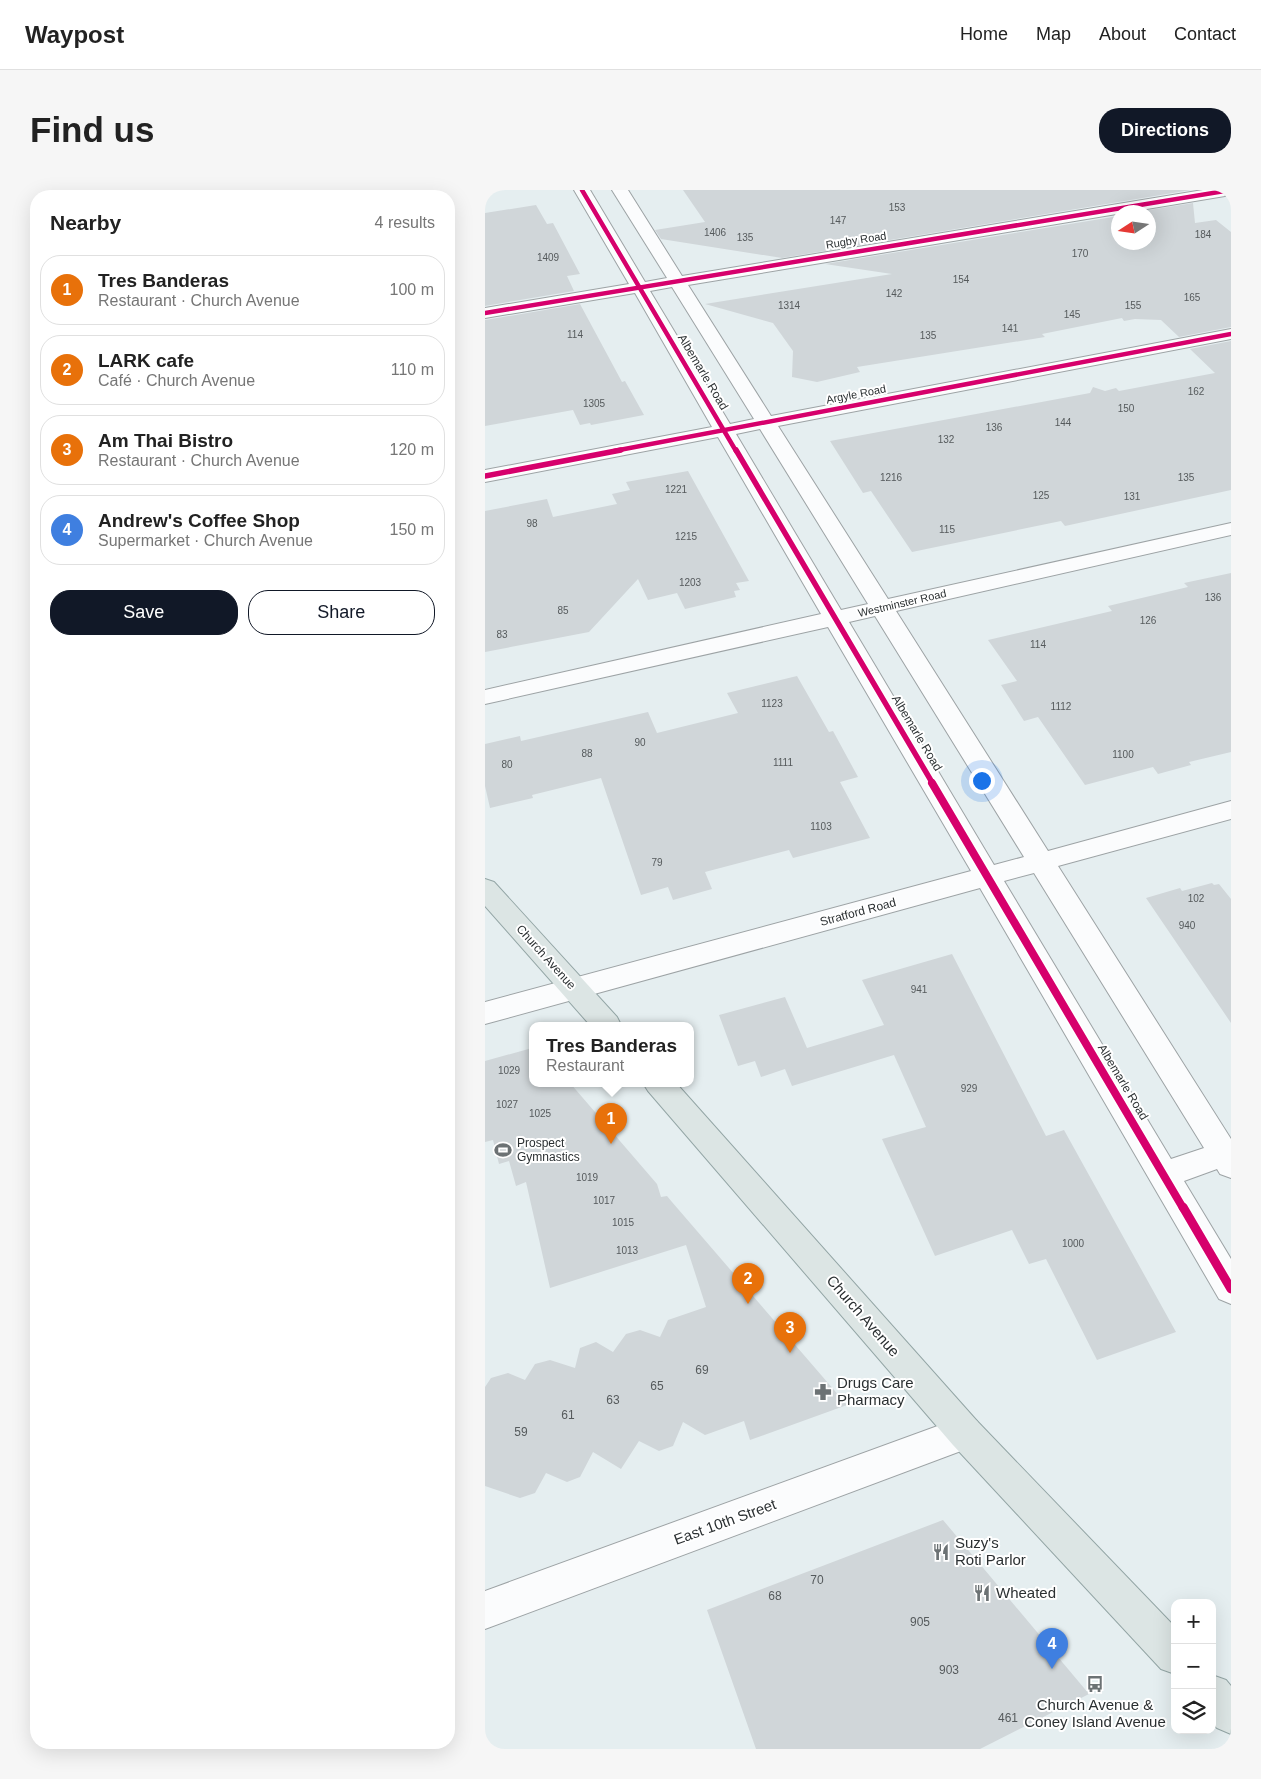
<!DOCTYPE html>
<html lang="en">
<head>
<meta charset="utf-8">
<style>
	:root { --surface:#fff; --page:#f6f6f6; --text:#222; --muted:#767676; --line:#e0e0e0; --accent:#111827 }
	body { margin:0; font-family:Arial,sans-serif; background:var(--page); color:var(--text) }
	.controls { position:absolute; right:15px; bottom:15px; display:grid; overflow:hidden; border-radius:10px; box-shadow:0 5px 20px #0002 }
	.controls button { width:45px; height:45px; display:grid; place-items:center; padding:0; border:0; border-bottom:1px solid var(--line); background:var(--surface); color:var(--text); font:25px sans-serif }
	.compass { position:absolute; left:626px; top:15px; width:45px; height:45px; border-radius:50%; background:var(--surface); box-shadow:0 5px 20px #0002; rotate:258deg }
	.you { position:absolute; left:496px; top:590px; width:18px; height:18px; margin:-12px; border:4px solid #fff; border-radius:50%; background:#1a73e8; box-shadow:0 0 0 8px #1a73e833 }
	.badge { display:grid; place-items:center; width:32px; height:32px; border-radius:50%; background:var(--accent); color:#fff; font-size:16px; font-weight:700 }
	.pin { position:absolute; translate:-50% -41px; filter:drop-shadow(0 1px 2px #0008) }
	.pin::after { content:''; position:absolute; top:26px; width:18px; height:15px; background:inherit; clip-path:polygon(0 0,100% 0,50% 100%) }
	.popup { position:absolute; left:44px; top:832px; width:165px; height:65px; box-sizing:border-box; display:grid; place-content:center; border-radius:10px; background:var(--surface); filter:drop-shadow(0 1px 4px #0005); font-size:16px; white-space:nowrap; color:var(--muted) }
	.popup b { font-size:19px; color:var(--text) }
	.popup::after { content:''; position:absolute; left:50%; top:100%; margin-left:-10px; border:10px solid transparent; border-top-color:var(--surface) }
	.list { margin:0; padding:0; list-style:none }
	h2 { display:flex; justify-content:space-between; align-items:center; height:65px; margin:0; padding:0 20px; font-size:21px }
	h2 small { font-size:16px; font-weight:400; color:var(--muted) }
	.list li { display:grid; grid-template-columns:32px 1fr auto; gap:15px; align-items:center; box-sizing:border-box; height:70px; margin:0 10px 10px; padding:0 10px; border:1px solid var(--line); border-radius:20px }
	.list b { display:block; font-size:19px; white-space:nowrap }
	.list p { margin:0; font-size:16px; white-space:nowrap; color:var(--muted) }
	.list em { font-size:16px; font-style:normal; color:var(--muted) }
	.actions { display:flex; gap:10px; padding:15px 20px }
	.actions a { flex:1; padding:11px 0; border:1px solid var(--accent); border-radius:20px; text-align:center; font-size:18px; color:var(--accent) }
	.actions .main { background:var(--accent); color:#fff }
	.icon { flex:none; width:28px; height:28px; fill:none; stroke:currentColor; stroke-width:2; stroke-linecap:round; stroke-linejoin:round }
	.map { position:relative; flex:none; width:746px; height:1559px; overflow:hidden; border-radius:20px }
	header { display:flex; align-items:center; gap:30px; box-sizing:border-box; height:70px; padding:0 25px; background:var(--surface); border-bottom:1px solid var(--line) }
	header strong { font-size:24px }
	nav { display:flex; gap:28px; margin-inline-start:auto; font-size:18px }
	.intro { display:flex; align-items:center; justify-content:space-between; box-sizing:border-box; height:120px; padding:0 30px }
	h1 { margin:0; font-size:35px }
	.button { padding:12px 22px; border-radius:20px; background:var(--accent); color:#fff; font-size:18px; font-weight:700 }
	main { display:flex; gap:30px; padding:0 30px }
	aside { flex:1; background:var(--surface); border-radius:20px; box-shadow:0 5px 20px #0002 }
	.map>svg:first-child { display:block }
</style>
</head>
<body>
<header>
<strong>Waypost</strong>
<nav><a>Home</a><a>Map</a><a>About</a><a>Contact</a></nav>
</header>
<div class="intro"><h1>Find us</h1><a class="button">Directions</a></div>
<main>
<aside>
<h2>Nearby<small>4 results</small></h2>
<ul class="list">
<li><span class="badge" style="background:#e8710a">1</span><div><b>Tres Banderas</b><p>Restaurant · Church Avenue</p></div><em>100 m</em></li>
<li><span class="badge" style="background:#e8710a">2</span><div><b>LARK cafe</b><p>Café · Church Avenue</p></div><em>110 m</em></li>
<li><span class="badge" style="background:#e8710a">3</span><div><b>Am Thai Bistro</b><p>Restaurant · Church Avenue</p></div><em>120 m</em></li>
<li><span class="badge" style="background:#3f7fe0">4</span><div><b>Andrew's Coffee Shop</b><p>Supermarket · Church Avenue</p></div><em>150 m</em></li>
</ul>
<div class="actions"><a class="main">Save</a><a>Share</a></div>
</aside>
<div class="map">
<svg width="746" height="1559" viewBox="0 0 746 1559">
	<rect width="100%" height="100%" fill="#e5eef0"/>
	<path fill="#d0d6d9" d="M198,0H706L297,68L176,49L170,40L220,32Z
		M708,13L710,33L731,30L746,42V137L694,147L676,130L650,129L639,131L637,128L557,144L560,147L372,177L375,182L332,192L307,187L308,161L288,133L220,114L407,84L340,74L634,26V52H664V22H652Z
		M51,15L62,34L68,33L95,84L82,86L89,101L0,116V23Z
		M95,114L137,192L140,191L159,225L106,235L105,233L95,235L88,220L0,236V130Z
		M746,151V300L580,336L576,331L427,362L386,301L378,303L345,251L605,203L608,197L620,201L631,198L634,201L730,183L705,159Z
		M203,281L264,391L251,393L255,400L249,401L251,407L200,419L192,403L163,410L153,389L104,442L0,462V321L62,309L68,327L132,314L127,304L145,300L141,292Z
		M746,383V562L704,572L706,575L673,584L668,577L600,595L553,527L539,531L516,495L532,491L503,450L627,421L623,416L703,397L699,393Z
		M312,486L344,542L348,541L373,587L355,592L385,648L308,668L304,660L220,682L227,699L188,710L183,697L156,705L116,588L47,605L48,608L5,618L0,596V554L35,546L36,551L163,522L172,543L253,523L242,503Z
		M727,693L729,695L734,694L746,709V833L661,708L695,698L697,701Z
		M467,764L561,946L579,940L691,1142L612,1170L561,1069L544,1074L527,1040L450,1066L397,949L441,937L409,865L307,896L300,879L276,887L270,871L253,876L234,825L300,807L322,858L399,835L377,790Z
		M47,858V893H85L172,994L176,1007L182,1006L187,1012L362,1215L265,1250L259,1231L220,1245L198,1232L188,1256L174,1261L154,1251L136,1279L108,1262L95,1287L82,1292L61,1283L50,1303L35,1308L0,1296V1197L6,1188L23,1183L40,1190L50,1174L65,1170L90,1178L95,1158L111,1152L128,1162L141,1144L155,1140L175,1147L183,1130L221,1117L201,1055L65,1098L41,992L31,996L24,971L14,974L8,950L0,952V871Z
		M458,1330L604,1504L495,1559H271L222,1420Z"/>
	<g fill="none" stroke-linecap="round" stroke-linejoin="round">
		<g stroke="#9da3a5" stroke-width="2">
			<path id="minor" d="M89,0H105L160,92L182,88L127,0H143L197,86L718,0H746V5L203,95L286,226L746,139V149L293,236L403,409L746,333V345L411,421L563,661L746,611V629L573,676L746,949V988L735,984L732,979L699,991L746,1069V1114L734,1109L495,698L0,834V812L486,681L343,437L0,514V500L336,424L233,247L0,292V280L227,237L150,103L0,128V118L144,94ZM187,97L269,229L245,234L165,101ZM275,239L383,414L356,420L251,244ZM390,426L539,667L509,675L364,432ZM549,683L719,958L686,969L519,691Z
				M480,1226L492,1231L497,1243L492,1255L0,1439V1401Z"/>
		</g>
		<g stroke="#93a5a5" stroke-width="2">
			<path id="major" d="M0,689L9,692L132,827L136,835H105L0,716Z
				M158,893H191L492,1231L690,1437V1484L676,1479L468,1255L163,901Z
				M727,1485L741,1490L746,1496V1544L732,1538L727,1533Z"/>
		</g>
		<use href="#minor" fill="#fbfcfd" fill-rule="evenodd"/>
		<use href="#major" fill="#dce5e4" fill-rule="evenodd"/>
		<g stroke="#fff" stroke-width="6">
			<path id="cycleway-far3" d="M97,0L251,261
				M0,123L746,0
				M129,261L746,144"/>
		</g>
		<g stroke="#fff" stroke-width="8">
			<path id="cycleway-far2" d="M251,260L448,594
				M0,286L136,260"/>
		</g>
		<g stroke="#fff" stroke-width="11">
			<path id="cycleway-far1" d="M447,593L698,1018"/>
		</g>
		<g stroke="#fff" stroke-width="12">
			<path id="cycleway" d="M698,1017L746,1099"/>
		</g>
		<use href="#cycleway-far3" stroke="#d6006c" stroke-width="4.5"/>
		<use href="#cycleway-far2" stroke="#d6006c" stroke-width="5.5"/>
		<use href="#cycleway-far1" stroke="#d6006c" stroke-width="8"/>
		<use href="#cycleway" stroke="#d6006c" stroke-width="9"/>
	</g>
	<defs>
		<g id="stadium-bare" transform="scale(1.35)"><path d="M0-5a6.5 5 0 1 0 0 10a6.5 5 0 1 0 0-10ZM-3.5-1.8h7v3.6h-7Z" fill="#6c7274" stroke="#fff" stroke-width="2.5" paint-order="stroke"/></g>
		<g id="pharmacy-bare" transform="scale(1.35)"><path d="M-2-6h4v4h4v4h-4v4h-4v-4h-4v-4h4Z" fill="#6c7274" stroke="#fff" stroke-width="2.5" paint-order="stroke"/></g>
		<g id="restaurant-bare" transform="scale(1.35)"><path d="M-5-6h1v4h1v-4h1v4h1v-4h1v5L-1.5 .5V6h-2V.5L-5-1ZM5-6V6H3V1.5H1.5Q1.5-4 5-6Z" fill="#6c7274" stroke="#fff" stroke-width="2.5" paint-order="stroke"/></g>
		<g id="bus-bare" transform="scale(1.35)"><path d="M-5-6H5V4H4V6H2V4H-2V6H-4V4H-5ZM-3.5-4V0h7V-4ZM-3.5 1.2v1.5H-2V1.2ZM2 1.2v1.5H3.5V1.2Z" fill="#6c7274" stroke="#fff" stroke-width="2.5" paint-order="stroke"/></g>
	</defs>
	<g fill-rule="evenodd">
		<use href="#stadium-bare" x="18" y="960"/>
		<use href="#pharmacy-bare" x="338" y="1202"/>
		<use href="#restaurant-bare" x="456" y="1362"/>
		<use href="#restaurant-bare" x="497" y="1403"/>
		<use href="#bus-bare" x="610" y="1494"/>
	</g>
	<g text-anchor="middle" stroke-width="4" stroke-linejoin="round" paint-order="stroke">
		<g font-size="10" fill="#555a5c">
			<text x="412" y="21">153</text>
			<text x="353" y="34">147</text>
			<text x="230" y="46">1406</text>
			<text x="718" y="48">184</text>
			<text x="260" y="51">135</text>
			<text x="595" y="67">170</text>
			<text x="63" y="71">1409</text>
			<text x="476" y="93">154</text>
			<text x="409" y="107">142</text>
			<text x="707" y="111">165</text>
			<text x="304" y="119">1314</text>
			<text x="648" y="119">155</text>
			<text x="587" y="128">145</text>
			<text x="525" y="142">141</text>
			<text x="90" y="148">114</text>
			<text x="443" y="149">135</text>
			<text x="711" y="205">162</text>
			<text x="109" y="217">1305</text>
			<text x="641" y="222">150</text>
			<text x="578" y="236">144</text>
			<text x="509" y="241">136</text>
			<text x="461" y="253">132</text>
			<text x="406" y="291">1216</text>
			<text x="701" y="291">135</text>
			<text x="191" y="303">1221</text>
			<text x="556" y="309">125</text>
			<text x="647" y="310">131</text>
			<text x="47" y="337">98</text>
			<text x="462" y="343">115</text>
			<text x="201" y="350">1215</text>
			<text x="205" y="396">1203</text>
			<text x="728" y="411">136</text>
			<text x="78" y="424">85</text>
			<text x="663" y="434">126</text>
			<text x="17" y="448">83</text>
			<text x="553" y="458">114</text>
			<text x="287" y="517">1123</text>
			<text x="576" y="520">1112</text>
			<text x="155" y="556">90</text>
			<text x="102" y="567">88</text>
			<text x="638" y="568">1100</text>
			<text x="298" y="576">1111</text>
			<text x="22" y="578">80</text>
			<text x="336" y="640">1103</text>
			<text x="172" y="676">79</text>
			<text x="711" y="712">102</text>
			<text x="702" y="739">940</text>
			<text x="434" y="803">941</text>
			<text x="24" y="884">1029</text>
			<text x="484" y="902">929</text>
			<text x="22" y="918">1027</text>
			<text x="55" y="927">1025</text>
			<text x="102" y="991">1019</text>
			<text x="119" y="1014">1017</text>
			<text x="138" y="1036">1015</text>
			<text x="588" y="1057">1000</text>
			<text x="142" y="1064">1013</text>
		</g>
		<g font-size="11" fill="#2b3032" stroke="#fff">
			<text transform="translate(371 50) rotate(-9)" y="4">Rugby Road</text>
			<text transform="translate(371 204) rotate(-11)" y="4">Argyle Road</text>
			<text transform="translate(417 413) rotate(-13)" y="4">Westminster Road</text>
		</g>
		<g font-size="12" fill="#2b3032" stroke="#fff">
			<text transform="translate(218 182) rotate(59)" y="4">Albemarle Road</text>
			<text transform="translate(432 543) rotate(59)" y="4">Albemarle Road</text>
			<text transform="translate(373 722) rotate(-15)" y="4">Stratford Road</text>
			<text transform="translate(61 767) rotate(48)" y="4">Church Avenue</text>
			<text transform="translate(638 892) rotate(59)" y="4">Albemarle Road</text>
		</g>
		<g font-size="12" fill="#2b3032" stroke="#fff" text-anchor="start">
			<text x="32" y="957">Prospect<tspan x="32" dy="14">Gymnastics</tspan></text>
		</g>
		<g font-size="12" fill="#555a5c">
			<text x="217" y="1184">69</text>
			<text x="172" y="1200">65</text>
			<text x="128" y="1214">63</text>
			<text x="83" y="1229">61</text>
			<text x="36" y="1246">59</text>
			<text x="332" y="1394">70</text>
			<text x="290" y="1410">68</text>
			<text x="435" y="1436">905</text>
			<text x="464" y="1484">903</text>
			<text x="523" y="1532">461</text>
		</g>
		<g font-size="15" fill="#2b3032" stroke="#fff">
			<text transform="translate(378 1126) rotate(49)" y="5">Church Avenue</text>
			<text transform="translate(240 1332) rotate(-20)" y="5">East 10th Street</text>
		</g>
		<g font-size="15" fill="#2b3032" stroke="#fff" text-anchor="start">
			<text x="352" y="1198">Drugs Care<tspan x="352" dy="17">Pharmacy</tspan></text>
			<text x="470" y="1358">Suzy's<tspan x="470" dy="17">Roti Parlor</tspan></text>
			<text x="511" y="1408">Wheated</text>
			<text x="610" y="1520" text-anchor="middle">Church Avenue &amp;<tspan x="610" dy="17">Coney Island Avenue</tspan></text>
		</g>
	</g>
</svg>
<div class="controls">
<button>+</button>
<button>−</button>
<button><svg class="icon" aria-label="layers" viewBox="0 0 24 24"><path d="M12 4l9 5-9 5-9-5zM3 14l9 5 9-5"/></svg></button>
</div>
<svg class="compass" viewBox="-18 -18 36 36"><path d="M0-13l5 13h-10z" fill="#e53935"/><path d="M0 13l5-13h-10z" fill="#767676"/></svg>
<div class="you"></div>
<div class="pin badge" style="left:126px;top:954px;background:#e8710a">1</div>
<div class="popup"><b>Tres Banderas</b>Restaurant</div>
<div class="pin badge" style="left:263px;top:1114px;background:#e8710a">2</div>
<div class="pin badge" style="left:305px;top:1163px;background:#e8710a">3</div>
<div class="pin badge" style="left:567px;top:1479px;background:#3f7fe0">4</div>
</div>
</main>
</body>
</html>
